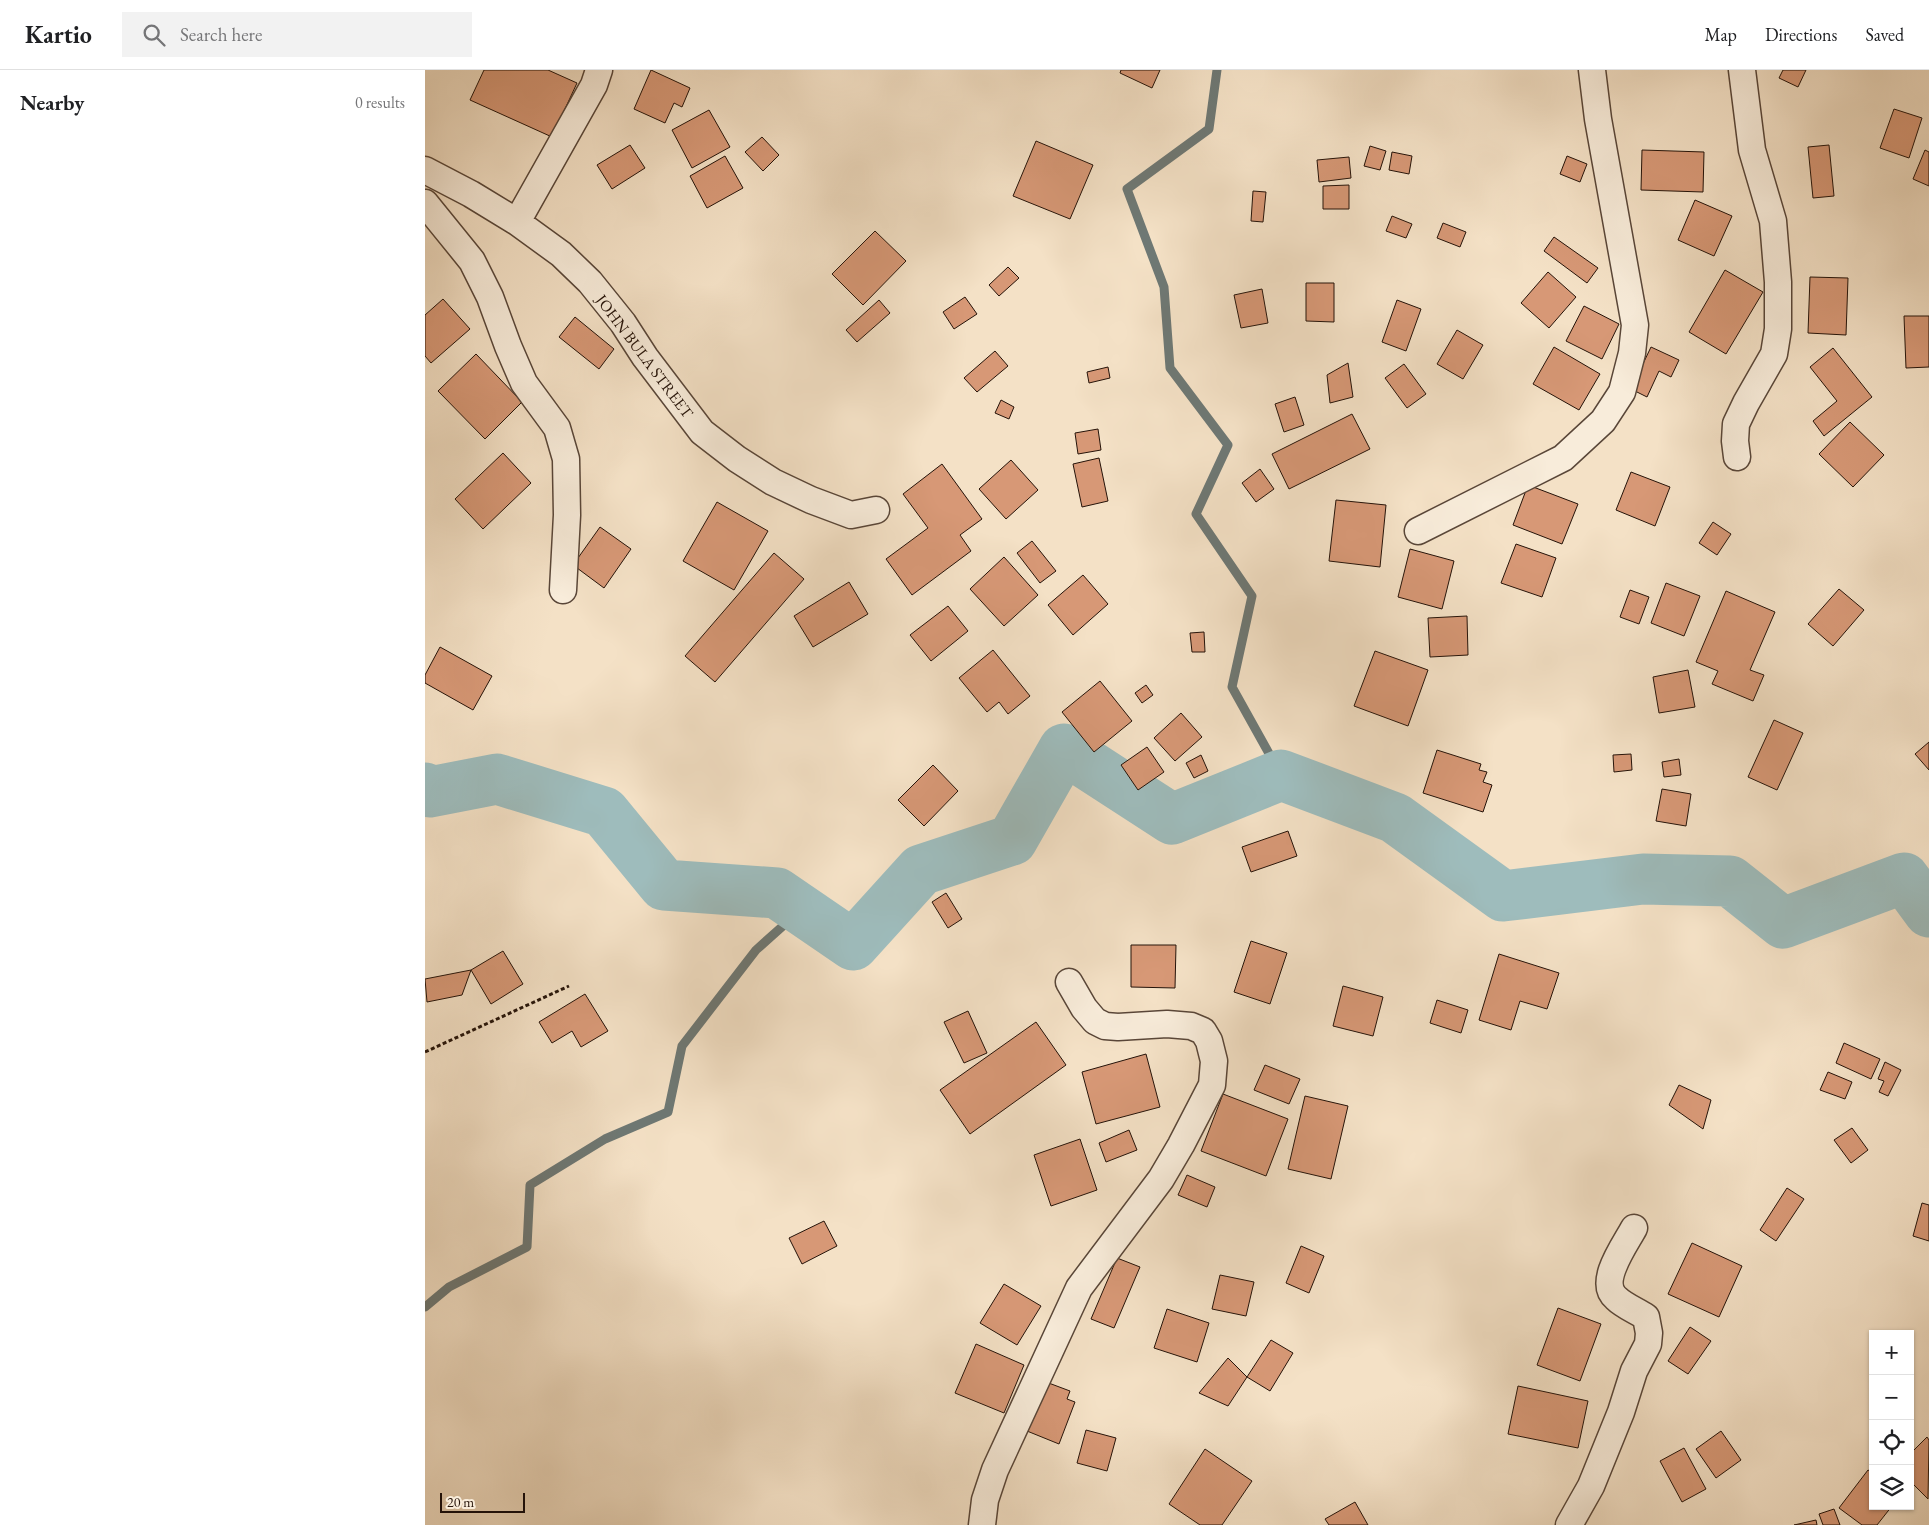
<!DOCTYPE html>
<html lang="en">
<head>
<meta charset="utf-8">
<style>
	:root { --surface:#fff; --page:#f2f2f2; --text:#202124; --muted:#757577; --line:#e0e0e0 }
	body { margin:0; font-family:"EB Garamond",serif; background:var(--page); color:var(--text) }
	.controls { position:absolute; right:15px; bottom:15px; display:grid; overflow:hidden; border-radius:0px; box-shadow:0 1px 4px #0004 }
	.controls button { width:45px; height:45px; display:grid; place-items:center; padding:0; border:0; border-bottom:1px solid var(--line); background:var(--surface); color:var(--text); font:25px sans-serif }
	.scale { position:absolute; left:15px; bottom:12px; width:85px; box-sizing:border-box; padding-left:5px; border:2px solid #251309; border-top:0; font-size:14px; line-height:18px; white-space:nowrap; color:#251309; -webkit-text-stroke:4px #f8ecda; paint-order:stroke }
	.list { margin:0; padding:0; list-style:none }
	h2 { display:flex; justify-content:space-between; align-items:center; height:65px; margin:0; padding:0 20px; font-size:21px }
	h2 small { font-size:16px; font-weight:400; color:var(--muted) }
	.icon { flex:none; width:28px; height:28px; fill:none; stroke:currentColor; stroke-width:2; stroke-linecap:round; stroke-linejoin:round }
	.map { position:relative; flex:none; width:1504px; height:1455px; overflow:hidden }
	header { display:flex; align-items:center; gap:30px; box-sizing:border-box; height:70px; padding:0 25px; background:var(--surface); border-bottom:1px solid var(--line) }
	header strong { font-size:24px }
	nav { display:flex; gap:28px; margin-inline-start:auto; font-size:18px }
	.search { width:350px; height:45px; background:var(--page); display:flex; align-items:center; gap:12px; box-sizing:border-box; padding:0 18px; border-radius:0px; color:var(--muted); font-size:19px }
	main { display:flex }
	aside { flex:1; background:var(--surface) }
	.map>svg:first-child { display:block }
</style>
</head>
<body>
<header>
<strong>Kartio</strong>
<div class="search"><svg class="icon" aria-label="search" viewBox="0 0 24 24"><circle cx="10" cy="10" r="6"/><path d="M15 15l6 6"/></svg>Search here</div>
<nav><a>Map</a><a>Directions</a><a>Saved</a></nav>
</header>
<main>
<aside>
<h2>Nearby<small>0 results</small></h2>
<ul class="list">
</ul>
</aside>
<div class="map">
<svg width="1504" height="1455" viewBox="0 0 1504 1455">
	<rect width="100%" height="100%" fill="#f4e1c6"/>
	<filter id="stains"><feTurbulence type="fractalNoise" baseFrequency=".004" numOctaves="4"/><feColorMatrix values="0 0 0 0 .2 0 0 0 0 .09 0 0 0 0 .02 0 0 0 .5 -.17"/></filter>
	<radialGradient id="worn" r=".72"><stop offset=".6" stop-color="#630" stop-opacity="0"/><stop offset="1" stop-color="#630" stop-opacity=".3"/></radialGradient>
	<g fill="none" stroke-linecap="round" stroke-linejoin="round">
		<path stroke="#6e7874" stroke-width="9" d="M792,0L784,59L702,119L739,217L745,298L803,375L771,444L827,526L807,617L856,705
			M0,1237L24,1217L102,1177L105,1115L180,1069L243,1042L257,976L331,880L377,839"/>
		<path stroke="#9ebcbc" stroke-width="51" d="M0,718L5,722L72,709L179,742L239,815L352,823L428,875L496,800L587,770L639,679L747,749L856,705L970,748L1078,826L1218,809L1305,811L1358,853L1479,808L1504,842"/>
	</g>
	<path fill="#d79876" stroke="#251309" d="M59,0H123L152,13L127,67L45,30Z
		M226,0L265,18L257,37L249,33L240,53L209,39Z
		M696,0H735L727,18L695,3Z
		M1358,0H1381L1373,17L1354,8Z
		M1469,39L1497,48L1484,88L1455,78Z
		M284,40L305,77L267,98L247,60Z
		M337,67L354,85L338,101L320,82Z
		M611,71L668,95L645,149L588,126Z
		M205,75L220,98L187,119L172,95Z
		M1404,75L1409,126L1388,128L1383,77Z
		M945,76L961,81L955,100L939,96Z
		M1217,80L1279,82L1278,122L1216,120Z
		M1500,80L1504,82V116L1488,109Z
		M967,82L987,86L984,104L964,100Z
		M300,86L318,118L282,138L265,106Z
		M1142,86L1162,94L1155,112L1135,104Z
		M924,87L926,108L894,112L892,90Z
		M924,115V139H898V116Z
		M828,121L841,122L838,152L826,151Z
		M1270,130L1307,146L1289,186L1253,170Z
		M967,146L987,154L981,168L961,161Z
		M1018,153L1041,162L1035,177L1012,168Z
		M450,161L481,191L438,235L407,204Z
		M1129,167L1173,198L1162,213L1119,181Z
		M583,197L594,208L574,226L564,215Z
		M1300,200L1338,222L1301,284L1264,262Z
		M1123,202L1151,227L1124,258L1096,233Z
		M1385,207L1423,208L1421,265L1383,263Z
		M881,213H909V252L881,251Z
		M837,219L843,253L816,258L809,225Z
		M540,227L552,244L529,259L518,242Z
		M18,229L45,259L6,293L0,286V245Z
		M454,230L465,243L432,272L421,260Z
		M972,230L996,239L981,281L957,272Z
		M1159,236L1194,254L1177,289L1141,271Z
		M1479,246H1504V297L1481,298Z
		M150,247L189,279L174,299L134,267Z
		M1032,260L1058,275L1038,309L1012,294Z
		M1129,277L1175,304L1154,340L1108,314Z
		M1226,277L1254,290L1246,307L1234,301L1222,327L1206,319Z
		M1408,278L1447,327L1399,366L1388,351L1412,331L1385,297Z
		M570,281L583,296L552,322L539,308Z
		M51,284L97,332L60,369L13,321Z
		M923,293L928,327L905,333L902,305Z
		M979,294L1001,324L982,338L960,308Z
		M683,297L685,308L664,313L662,302Z
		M870,327L879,355L859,362L850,334Z
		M576,330L589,337L584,349L570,343Z
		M927,344L945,379L864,419L847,384Z
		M1425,352L1459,385L1428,417L1394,384Z
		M673,359L676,380L653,384L650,363Z
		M78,383L106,413L58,459L30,429Z
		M674,388L683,431L657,437L648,394Z
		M586,390L613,420L581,449L554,419Z
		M517,394L557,449L535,465L546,481L487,525L461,489L503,458L478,424Z
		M835,399L849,419L831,432L817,413Z
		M1206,402L1245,417L1230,456L1191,440Z
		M1103,415L1153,434L1137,474L1088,455Z
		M911,430L961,435L955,497L904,491Z
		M292,432L343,461L309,520L258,491Z
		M1288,452L1306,464L1292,485L1274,473Z
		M175,457L206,479L179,518L148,495Z
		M607,471L631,501L615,513L592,483Z
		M1091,474L1131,488L1117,527L1076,513Z
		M985,479L1029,491L1017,539L973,527Z
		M349,483L379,509L290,612L260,586Z
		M579,487L613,525L579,556L545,519Z
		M658,505L683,534L648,565L623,535Z
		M424,512L443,544L388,577L369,546Z
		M1241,513L1275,526L1259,566L1226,553Z
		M1414,519L1439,540L1408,576L1383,554Z
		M1205,520L1224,527L1214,554L1195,547Z
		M1301,521L1350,542L1325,600L1339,605L1328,631L1287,614L1293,601L1271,592Z
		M523,536L543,561L506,591L485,565Z
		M1042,546L1043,585L1005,587L1003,548Z
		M779,562L780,582H767L765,563Z
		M15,577L67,606L48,640L0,613V605Z
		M568,580L605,626L583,644L574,632L562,642L534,608Z
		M950,581L1003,600L983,656L929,636Z
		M1263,600L1270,637L1234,643L1228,607Z
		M675,611L707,651L669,682L637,642Z
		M721,615L728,625L717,633L710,623Z
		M756,643L777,667L750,691L729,668Z
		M1349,650L1378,663L1352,720L1323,707Z
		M1504,672V700L1490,684Z
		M722,677L739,702L713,720L696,695Z
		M1012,680L1056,694L1054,700L1062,702L1058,712L1067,715L1058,742L998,723Z
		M1206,684L1207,700L1189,702L1188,685Z
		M776,685L783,701L769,708L761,693Z
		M1254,689L1256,705L1239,707L1237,692Z
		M508,695L533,721L499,756L473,730Z
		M1237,719L1266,724L1261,756L1231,751Z
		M863,761L872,786L826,802L817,777Z
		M521,823L537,849L523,858L507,832Z
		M826,871L862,883L845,934L809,922Z
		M706,875H751L750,918L706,917Z
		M78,881L98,914L66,934L46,900Z
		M1074,884L1134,903L1122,939L1095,931L1086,960L1054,950Z
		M46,900L37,925L2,932L0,909Z
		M918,916L958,927L948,966L908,956Z
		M160,924L183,961L156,977L147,961L127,973L114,952Z
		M1012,930L1043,940L1036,963L1005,953Z
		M543,941L562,983L539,993L519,952Z
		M611,952L641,995L545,1064L515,1020Z
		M1419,973L1455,989L1446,1009L1411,993Z
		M721,984L735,1037L671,1054L657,1002Z
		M1460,992L1476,1000L1463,1026L1454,1022L1459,1011L1453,1009Z
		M840,995L875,1009L864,1034L829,1020Z
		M1403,1002L1427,1012L1420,1029L1395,1020Z
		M1254,1015L1286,1030L1278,1059L1244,1035Z
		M798,1024L863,1049L841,1106L776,1081Z
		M880,1026L923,1036L906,1109L863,1099Z
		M1427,1058L1443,1080L1426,1093L1409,1070Z
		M704,1060L712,1080L681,1092L674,1073Z
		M655,1069L672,1120L626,1136L609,1085Z
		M762,1105L790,1117L782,1137L753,1125Z
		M1362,1118L1379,1129L1351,1171L1335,1160Z
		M1497,1133L1504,1135V1171L1488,1166Z
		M399,1151L412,1176L377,1194L364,1168Z
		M1267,1173L1317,1196L1294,1247L1243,1224Z
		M876,1176L899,1186L884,1223L861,1213Z
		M692,1188L715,1197L689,1258L666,1249Z
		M795,1205L829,1212L821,1246L787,1239Z
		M579,1214L616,1236L592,1275L555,1253Z
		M1133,1238L1176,1254L1155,1311L1112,1295Z
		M742,1239L784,1253L772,1292L729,1278Z
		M1265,1257L1286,1271L1263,1304L1243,1291Z
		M846,1270L868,1283L845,1321L822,1307Z
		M551,1274L599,1295L579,1343L530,1323Z
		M803,1288L822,1307L803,1336L774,1323Z
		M621,1312L645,1321L642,1329L650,1332L634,1374L602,1361Z
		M1093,1316L1163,1331L1153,1378L1083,1364Z
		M661,1360L691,1368L682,1401L652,1393Z
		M1296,1361L1316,1390L1291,1408L1271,1379Z
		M1502,1367L1504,1370L1503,1429L1485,1411V1384Z
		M1259,1378L1281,1419L1257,1432L1235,1391Z
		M780,1379L827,1411L797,1455H775L744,1434Z
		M1443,1400L1448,1403V1436H1467L1452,1455H1437L1414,1438Z
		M930,1432L943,1455H904L900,1449Z
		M1409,1439L1415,1455H1398L1394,1444Z
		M1391,1450L1392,1455H1369Z"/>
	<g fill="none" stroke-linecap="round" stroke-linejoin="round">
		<g stroke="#594638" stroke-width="29">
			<path id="minor" d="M0,100L46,124L92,152L136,184L165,212L198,253L220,287L277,362L312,389L348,412L386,430L426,445L451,440
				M0,133L47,191L65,227L83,276L99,313L132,358L141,389L142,445L138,520
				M92,152L169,15L174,0
				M1312,387L1310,371L1311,354L1321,333L1349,284L1353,259V212L1348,151L1327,80L1317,0
				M993,461L1138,388L1178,351L1197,322L1207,283L1210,255L1173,49L1167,0
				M557,1455L560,1430L570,1400L654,1218L736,1109L756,1075L787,1015L789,991L784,971L778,961L766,956L742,954L693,957L680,956L670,951L659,938L644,912
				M1144,1455L1166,1416L1196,1342L1209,1301L1223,1274L1224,1263L1221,1247C1212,1241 1199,1236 1191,1228C1172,1212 1200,1175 1209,1158"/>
		</g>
		<path stroke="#251309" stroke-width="3" stroke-dasharray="4 2.5" stroke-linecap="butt" d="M0,982L144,916"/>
		<use href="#minor" stroke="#f8ecda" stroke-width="26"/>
	</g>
	<g text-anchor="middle" stroke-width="4" stroke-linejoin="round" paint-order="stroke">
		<g font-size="16" fill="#251309" stroke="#f8ecda">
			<text transform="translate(220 286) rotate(53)" y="6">JOHN BULA STREET</text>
		</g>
	</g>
	<rect width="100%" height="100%" filter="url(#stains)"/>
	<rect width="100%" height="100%" fill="url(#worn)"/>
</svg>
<div class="controls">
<button>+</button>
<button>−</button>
<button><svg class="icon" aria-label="locate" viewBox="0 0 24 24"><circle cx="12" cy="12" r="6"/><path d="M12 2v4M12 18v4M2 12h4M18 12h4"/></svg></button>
<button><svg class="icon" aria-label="layers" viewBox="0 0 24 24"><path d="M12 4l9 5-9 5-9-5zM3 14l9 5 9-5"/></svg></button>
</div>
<div class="scale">20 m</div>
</div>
</main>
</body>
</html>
